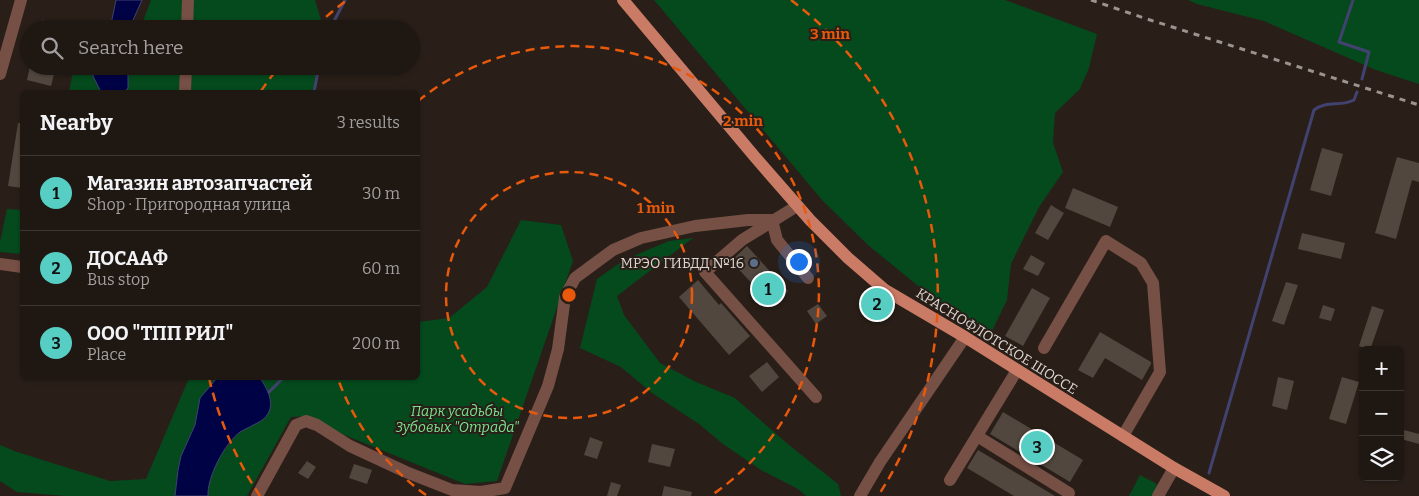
<!DOCTYPE html>
<html lang="en">
<head>
<meta charset="utf-8">
<style>
	:root { --surface:#1f1712; --page:#27201b; --text:#f1f3f6; --muted:#a19f9f; --line:#3c3632; --accent:#56cec4 }
	body { margin:0; font-family:Bitter,serif; background:var(--page); color:var(--text) }
	.controls { position:absolute; right:15px; bottom:15px; display:grid; overflow:hidden; border-radius:8px; box-shadow:0 1px 4px #0004 }
	.controls button { width:45px; height:45px; display:grid; place-items:center; padding:0; border:0; border-bottom:1px solid var(--line); background:var(--surface); color:var(--text); font:25px sans-serif }
	.you { position:absolute; left:798px; top:261px; width:18px; height:18px; margin:-12px; border:4px solid #fff; border-radius:50%; background:#1a73e8; box-shadow:0 0 0 8px #1a73e833 }
	.badge { display:grid; place-items:center; width:32px; height:32px; border-radius:50%; background:var(--accent); color:#111; font-size:16px; font-weight:700 }
	.pin { position:absolute; translate:-50% -50%; border:2px solid #fff; box-shadow:0 1px 5px #0006 }
	.list { margin:0; padding:0; list-style:none }
	h2 { display:flex; justify-content:space-between; align-items:center; height:65px; margin:0; padding:0 20px; font-size:21px }
	h2 small { font-size:16px; font-weight:400; color:var(--muted) }
	.list li { display:grid; grid-template-columns:32px 1fr auto; gap:15px; align-items:center; box-sizing:border-box; height:75px; padding:0 20px; border-top:1px solid var(--line) }
	.list b { display:block; font-size:19px; white-space:nowrap }
	.list p { margin:0; font-size:16px; white-space:nowrap; color:var(--muted) }
	.list em { font-size:16px; font-style:normal; color:var(--muted) }
	.icon { flex:none; width:28px; height:28px; fill:none; stroke:currentColor; stroke-width:2; stroke-linecap:round; stroke-linejoin:round }
	.map { position:relative; flex:none; width:1419px; height:496px; overflow:hidden }
	.search { position:absolute; background:var(--surface); box-shadow:0 1px 4px #0004; left:20px; top:20px; width:400px; height:55px; display:flex; align-items:center; gap:12px; box-sizing:border-box; padding:0 18px; border-radius:28px; color:var(--muted); font-size:19px }
	.panel { position:absolute; background:var(--surface); box-shadow:0 1px 4px #0004; left:20px; top:90px; width:400px; height:290px; border-radius:8px }
	.map>svg:first-child { display:block }
</style>
</head>
<body>
<div class="map">
<svg width="1419" height="496" viewBox="0 0 1419 496">
	<rect width="100%" height="100%" fill="#291f18"/>
	<path fill="#044a1d" d="M151,0H315L321,20L320,29H140Z
		M654,0H1005L1097,34L1089,68L1080,89L1055,113L1053,143L1063,172L1039,207L1011,264L1007,300L991,333L928,294L868,245L823,201Z
		M1188,0H1419V84L1376,70L1264,21L1197,4Z
		M74,66H95L93,76L101,92H69Z
		M128,66H318L317,86L310,92H124L128,88Z
		M7,209L22,210V254L0,252V242Z
		M521,220L561,225L573,261L497,481L465,484L342,434L308,416L291,417L247,496H208C207,475 223,449 238,434C246,426 258,423 267,415L262,382L260,378H418V322L449,318L487,287Z
		M693,238L617,296L624,315L660,363L696,382L735,398L789,445L838,484L841,496H806L798,489L761,470L723,444L699,424L652,393L621,367L580,348L597,279L624,260L669,241Z
		M189,378H217L200,398L195,425L178,470L175,496H65L17,492L0,481V445L17,452L110,481L146,479Z
		M1140,475L1157,484L1154,496H1129Z"/>
	<path fill="#000246" stroke="#424270" d="M116,0H142L129,29H110Z
		M95,66H128V88L124,92H101L93,76Z
		M217,378H260C269,391 278,409 261,421C254,425 247,428 240,432C225,443 207,477 208,496H175L178,470L181,456L195,425L200,398Z"/>
	<g fill="none" stroke-linecap="round" stroke-linejoin="round">
		<path stroke="#424270" stroke-width="3" d="M1353,0L1339,42L1369,52L1362,79
			M330,29L345,0
			M314,92L319,66
			M269,392L283,378
			M1209,473L1314,110C1327,100 1340,107 1354,100L1357,92"/>
	</g>
	<path fill="#51473e" d="M42,20L64,26V29H40Z
		M30,66H56L51,86L27,80Z
		M18,123H22V188L8,186Z
		M1322,148L1343,154L1331,196L1310,190Z
		M1397,157L1419,163V182L1412,180L1396,239L1375,233Z
		M1073,188L1118,207L1110,227L1065,208Z
		M1051,205L1064,213L1048,240L1035,233Z
		M1302,233L1345,243L1341,259L1298,249Z
		M747,246L788,291L772,305L731,261Z
		M1031,255L1045,263L1038,276L1023,269Z
		M698,280L719,305L721,303L750,336L729,355L679,297Z
		M1286,282L1298,285L1284,325L1272,321Z
		M1032,288L1050,298L1023,346L1005,336Z
		M818,304L827,316L816,324L807,311Z
		M1323,305L1335,309L1331,321L1319,318Z
		M1372,306L1384,310L1370,350L1359,346Z
		M1100,332L1151,362V364L1142,380L1105,358L1093,378L1078,370Z
		M767,362L779,377L762,392L749,376Z
		M1278,377L1294,381L1287,410L1272,406Z
		M1342,377L1359,382L1346,424L1329,419Z
		M1003,412L1083,460L1070,482L990,434Z
		M1404,430L1419,434V444L1401,439Z
		M590,437L603,442L597,459L584,455Z
		M652,444L675,449L670,467L648,462Z
		M978,450L1055,496H1014L967,468Z
		M307,461L316,467L308,479L298,473Z
		M354,464L372,470L367,484L349,478Z
		M611,482L621,485L617,496H607Z
		M664,486L692,492L691,496H662Z"/>
	<g fill="none" stroke-linecap="round" stroke-linejoin="round">
		<path stroke="#764f45" stroke-width="12" d="M187,29L188,0
			M0,74L21,0
			M185,92L186,66
			M797,206L742,240L705,272L816,397
			M772,220L777,240L808,278
			M0,264L22,267
			M1044,348L1106,241L1141,263L1153,283L1160,372L1123,436
			M977,436L1069,493
			M950,480L1017,370
			M257,496L296,425L306,421L317,425L350,446L406,472L452,490L481,492L505,488L548,386L558,349L565,297L575,278L613,250L641,238L695,226L748,220H772
			M860,496L880,462L965,337
			M1158,496L1174,468"/>
		<path stroke="#ca7b66" stroke-width="12" d="M623,0L755,157L810,220L848,258L885,290L965,337L1174,468L1224,496"/>
		<path stroke="#9b938d" stroke-width="3" stroke-dasharray="6 6" stroke-linecap="butt" d="M1091,0L1147,19L1419,105"/>
	</g>
	<g fill="none" stroke="#e8590c" stroke-width="2.5" stroke-dasharray="9 6">
		<circle cx="569" cy="295" r="123"/>
		<path d="M426 495A246 246 0 0 1 338 379M418 101A246 246 0 1 1 712 495"/>
		<path d="M260 496A369 369 0 0 1 209 378M261 91A369 369 0 0 1 278 68M315 27A369 369 0 0 1 347 0M791 0A369 369 0 0 1 878 496"/>
	</g>
	<circle fill="#5c6f8a" stroke="#291f18" stroke-width="2" cx="754" cy="263" r="5"/>
	<g text-anchor="middle" stroke-width="4" stroke-linejoin="round" paint-order="stroke">
		<g font-size="14" fill="#ddd6d1" stroke="#291f18" text-anchor="end">
			<text x="744" y="268">МРЭО ГИБДД №16</text>
		</g>
		<g font-size="14" fill="#ddd6d1" stroke="#291f18">
			<text transform="translate(997 341) rotate(32)" y="5">КРАСНОФЛОТСКОЕ ШОССЕ</text>
		</g>
		<g font-size="14" font-style="italic" fill="#79e28f" stroke="#291f18">
			<text x="457" y="416">Парк усадьбы<tspan x="457" dy="16">Зубовых "Отрада"</tspan></text>
		</g>
	</g>
	<circle cx="569" cy="295" r="8" fill="#e8590c" stroke="#291f18" stroke-width="2.5"/>
	<g font-size="15" text-anchor="middle" font-weight="bold" fill="#e8590c" stroke="#291f18" stroke-width="4" stroke-linejoin="round" paint-order="stroke">
		<text x="830" y="39">3 min</text>
		<text x="743" y="126">2 min</text>
		<text x="656" y="213">1 min</text>
	</g>
</svg>
<div class="controls">
<button>+</button>
<button>−</button>
<button><svg class="icon" aria-label="layers" viewBox="0 0 24 24"><path d="M12 4l9 5-9 5-9-5zM3 14l9 5 9-5"/></svg></button>
</div>
<div class="you"></div>
<div class="pin badge" style="left:768px;top:289px">1</div>
<div class="pin badge" style="left:877px;top:304px">2</div>
<div class="pin badge" style="left:1037px;top:447px">3</div>
<div class="search"><svg class="icon" aria-label="search" viewBox="0 0 24 24"><circle cx="10" cy="10" r="6"/><path d="M15 15l6 6"/></svg>Search here</div>
<section class="panel">
<h2>Nearby<small>3 results</small></h2>
<ul class="list">
<li><span class="badge">1</span><div><b>Магазин автозапчастей</b><p>Shop · Пригородная улица</p></div><em>30 m</em></li>
<li><span class="badge">2</span><div><b>ДОСААФ</b><p>Bus stop</p></div><em>60 m</em></li>
<li><span class="badge">3</span><div><b>ООО &quot;ТПП РИЛ&quot;</b><p>Place</p></div><em>200 m</em></li>
</ul>
</section>
</div>
</body>
</html>
